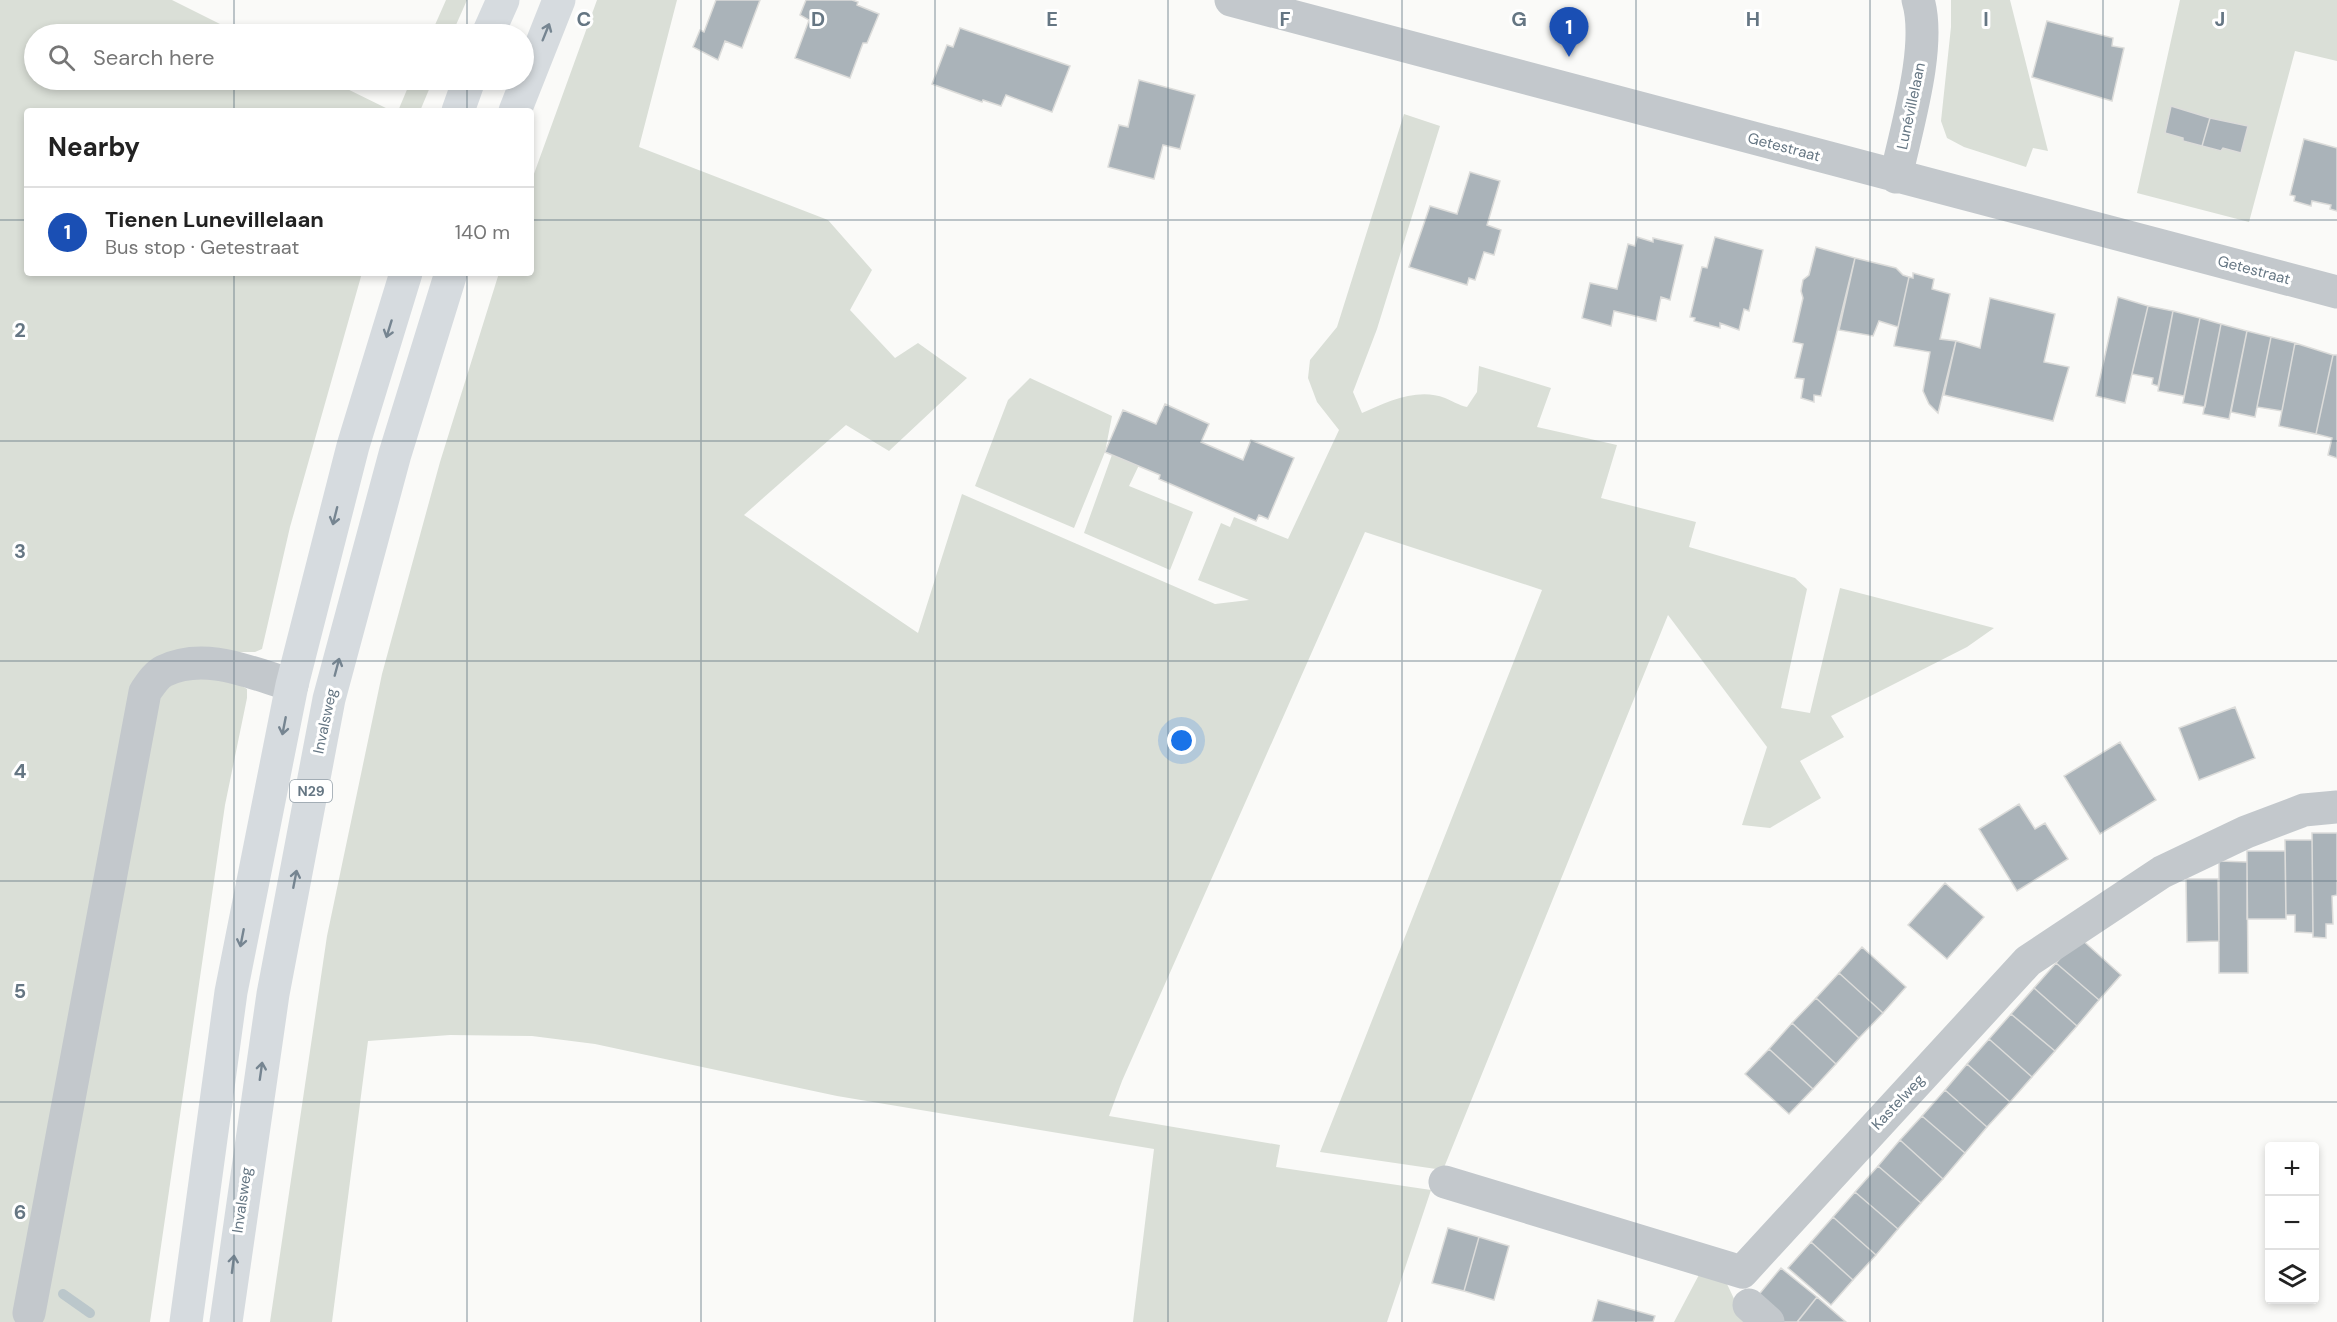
<!DOCTYPE html>
<html lang="en">
<head>
<meta charset="utf-8">
<style>
	:root { --surface:#fff; --page:#f6f6f6; --text:#222; --muted:#767676; --line:#e0e0e0; --accent:#111827 }
	body { margin:0; font-family:"DM Sans",sans-serif; background:var(--page); color:var(--text) }
	.controls { position:absolute; right:18px; bottom:18px; display:grid; overflow:hidden; border-radius:6px; box-shadow:0 3px 9px #0003 }
	.controls button { width:54px; height:54px; display:grid; place-items:center; padding:0; border:0; border-bottom:2px solid var(--line); background:var(--surface); color:var(--text); font:30px sans-serif }
	.you { position:absolute; left:1182px; top:741px; width:21px; height:21px; margin:-15px; border:4px solid #fff; border-radius:50%; background:#1a73e8; box-shadow:0 0 0 9px #1a73e833 }
	.badge { display:grid; place-items:center; width:39px; height:39px; border-radius:50%; background:var(--accent); color:#fff; font-size:20px; font-weight:700 }
	.pin { position:absolute; translate:-50% -50px; filter:drop-shadow(0 2px 3px #0008) }
	.pin::after { content:''; position:absolute; top:32px; width:21px; height:18px; background:inherit; clip-path:polygon(0 0,100% 0,50% 100%) }
	.list { margin:0; padding:0; list-style:none }
	h2 { display:flex; justify-content:space-between; align-items:center; height:78px; margin:0; padding:0 24px; font-size:26px }
	h2 small { font-size:20px; font-weight:400; color:var(--muted) }
	.list li { display:grid; grid-template-columns:39px 1fr auto; gap:18px; align-items:center; box-sizing:border-box; height:90px; padding:0 24px; border-top:2px solid var(--line) }
	.list b { display:block; font-size:22px; white-space:nowrap }
	.list p { margin:0; font-size:20px; white-space:nowrap; color:var(--muted) }
	.list em { font-size:20px; font-style:normal; color:var(--muted) }
	.icon { flex:none; width:33px; height:33px; fill:none; stroke:currentColor; stroke-width:2; stroke-linecap:round; stroke-linejoin:round }
	.map { position:relative; flex:none; width:2337px; height:1322px; overflow:hidden }
	.search { position:absolute; background:var(--surface); box-shadow:0 3px 9px #0003; left:24px; top:24px; width:510px; height:66px; display:flex; align-items:center; gap:15px; box-sizing:border-box; padding:0 21px; border-radius:33px; color:var(--muted); font-size:22px }
	.panel { position:absolute; background:var(--surface); box-shadow:0 3px 9px #0003; left:24px; top:108px; width:510px; height:168px; border-radius:6px }
	.map>svg:first-child { display:block }
</style>
</head>
<body>
<div class="map">
<svg width="2337" height="1322" viewBox="0 0 2337 1322">
	<rect width="100%" height="100%" fill="#fafaf8"/>
	<path fill="#dadfd7" d="M0,0H172L240,34H34V80H329L392,111H27V273H362L290,527L262,649L255,652H173L158,700L177,676L230,679L247,689V698L225,805L150,1322H0Z
		M446,0H467L452,34H431Z
		M597,0H677L639,147L828,220L872,270L850,310L895,358L918,343L967,378L889,451L846,425L744,515L918,633L962,494L1215,604L1249,600L1198,580L1221,523L1230,527L1234,517L1288,539L1339,430L1317,402L1308,378L1310,360L1337,327L1404,114L1440,126L1377,329L1353,392L1362,413C1386,402 1418,387 1445,398C1453,401 1458,405 1467,407L1477,392L1479,366L1551,388L1537,427L1617,445L1601,498L1696,522L1689,547L1795,578L1807,589L1781,708L1810,713L1840,588L1994,628L1967,647L1831,716L1844,737L1800,761L1821,798L1770,828L1742,825L1767,747L1668,615L1443,1170L1320,1152L1542,590L1365,532L1122,1081L1109,1116L1280,1145L1276,1167L1431,1190L1387,1322H1133L1154,1149L837,1096L595,1044L532,1036L450,1035L368,1041L332,1322H270L327,936L382,674L440,462L499,273H531V182Z
		M1951,0H2010L2048,151L2033,148L2026,167L1964,147L1947,138L1941,121L1951,27Z
		M2180,0H2337V61L2295,51L2249,222L2137,193Z
		M411,80H433L420,111H398Z
		M1030,378L1112,416L1105,452L1074,528L975,486L1008,400Z
		M1113,452L1140,463L1129,486L1193,512L1170,570L1084,533Z
		M1701,1271L1727,1284L1745,1322H1674Z"/>
	<g fill="none" stroke-linecap="round" stroke-linejoin="round">
		<path stroke="#bbc7cb" stroke-width="10" d="M63,1294L90,1313"/>
	</g>
	<path fill="#aab3b9" stroke="#dcdcda" stroke-width="1.5" d="M716,0H760L742,48L725,41L718,60L693,47L700,30L704,32Z
		M806,0H852L858,2L857,5L879,14L867,43H863L850,78L795,58L809,20L800,15Z
		M2047,21L2113,38L2112,46L2124,48L2112,101L2032,77Z
		M960,28L1070,66L1052,112L1006,95L1001,106L983,100L982,102L932,84L947,45L953,47Z
		M1139,80L1195,95L1180,149L1163,145L1154,179L1108,167L1119,125L1128,127Z
		M2171,106L2210,118L2202,146L2183,141V138L2165,133Z
		M2210,118L2248,126L2241,153L2223,148L2221,151L2202,146Z
		M2304,139L2337,148V211L2330,209L2331,205L2312,201L2311,206L2294,201L2295,196L2290,195Z
		M1470,172L1500,181L1487,225L1501,230L1494,255L1484,252L1475,280L1469,278L1467,285L1409,267L1430,206L1457,214Z
		M1637,237L1653,242V238L1683,245L1670,300L1661,297L1656,321L1614,311L1611,326L1582,318L1590,283L1617,289L1628,244L1635,246Z
		M1715,237L1763,250L1749,311L1744,309L1739,330L1720,323V328L1694,321L1695,318L1690,317L1702,267L1707,268Z
		M1816,247L1855,258L1821,396L1814,395V402L1801,398L1804,379L1795,378L1803,344L1793,342L1803,298L1801,291L1803,280L1809,275Z
		M1855,258L1896,268L1903,275L1909,277L1898,327L1879,321L1873,336L1839,330Z
		M1913,273L1934,279L1932,289L1950,294L1940,339L1956,341L1938,413L1929,404L1923,391L1930,352L1894,346L1909,277L1913,278Z
		M2118,297L2148,306L2125,403L2096,396Z
		M1990,298L2055,314L2044,362L2069,367L2053,421L1944,395L1956,341L1980,348Z
		M2148,306L2173,311L2158,386L2152,384L2153,378L2132,374Z
		M2173,311L2200,318L2184,396L2158,391Z
		M2200,318L2221,324L2205,407L2183,403Z
		M2221,324L2247,331L2229,419L2203,414Z
		M2247,331L2271,337L2255,417L2231,412Z
		M2271,337L2295,343L2282,411L2257,407Z
		M2295,343L2333,355L2316,434L2279,426Z
		M2333,355H2337V458L2328,455L2332,438L2316,434Z
		M1165,404L1209,424L1201,442L1243,460L1251,440L1294,458L1268,519L1259,515L1256,521L1159,479L1160,475L1105,452L1123,410L1156,424Z
		M2235,707L2255,758L2199,780L2179,728Z
		M2120,742L2156,800L2100,834L2064,776Z
		M2019,804L2035,829L2045,823L2068,859L2017,891L1979,829Z
		M2312,833H2337V895L2332,896L2333,924H2326V938L2313,937Z
		M2285,840H2312L2313,933L2295,932V915H2286Z
		M2247,851H2285L2286,919H2247Z
		M2219,861L2247,862L2248,973H2219Z
		M2186,879H2218L2219,941L2187,942Z
		M1945,883L1984,917L1947,959L1908,925Z
		M2079,937L2121,975L2099,1000L2056,963Z
		M1862,947L1906,987L1883,1013L1839,973Z
		M2056,963L2099,1000L2077,1026L2034,988Z
		M1839,973L1883,1013L1859,1038L1816,998Z
		M2034,988L2077,1026L2055,1051L2011,1014Z
		M1816,998L1859,1038L1836,1064L1792,1023Z
		M2011,1014L2055,1051L2032,1077L1989,1039Z
		M1792,1023L1836,1064L1813,1089L1769,1049Z
		M1989,1039L2032,1077L2010,1102L1967,1064Z
		M1769,1049L1813,1089L1789,1114L1745,1074Z
		M1967,1064L2010,1102L1987,1127L1945,1090Z
		M1945,1090L1987,1127L1965,1153L1922,1116Z
		M1922,1116L1965,1153L1943,1179L1900,1140Z
		M1900,1140L1943,1179L1921,1203L1878,1166Z
		M1878,1166L1921,1203L1898,1229L1855,1192Z
		M1855,1192L1898,1229L1876,1255L1833,1217Z
		M1833,1217L1876,1255L1853,1280L1811,1242Z
		M1448,1228L1479,1237L1464,1291L1432,1283Z
		M1479,1237L1509,1246L1494,1300L1464,1291Z
		M1811,1242L1853,1280L1831,1305L1788,1268Z
		M1781,1268L1817,1297L1797,1322H1783L1756,1298Z
		M1817,1297L1846,1322H1799L1798,1321Z
		M1598,1300L1655,1316L1653,1322H1592Z"/>
	<g fill="none" stroke-linecap="round" stroke-linejoin="round">
		<path stroke="#c3c8cc" stroke-width="33" d="M1231,0L2337,292
			M1896,177C1906,129 1932,46 1918,0
			M1445,1182L1742,1272L2028,961L2162,872L2246,832L2304,810L2337,807
			M1749,1305L1768,1322
			M29,1313L145,692C150,685 156,675 164,671C205,651 251,673 292,685"/>
		<path stroke="#d6dbdf" stroke-width="33" d="M488,34L503,0
			M458,111L469,80
			M515,111L559,0
			M186,1322L231,992L292,685L353,446L406,273
			M226,1322L273,994L329,699L395,454L451,273"/>
	</g>
	<defs><path id="oneway-shaft" d="M-6 0H5M1.5-3L5.5 0L1.5 3" fill="none" stroke-width="1.6" stroke-linecap="round" stroke-linejoin="round" transform="scale(1.5)"/></defs>
	<g stroke="#768591">
		<use href="#oneway-shaft" transform="translate(546 32) rotate(-68)"/>
		<use href="#oneway-shaft" transform="translate(389 329) rotate(107)"/>
		<use href="#oneway-shaft" transform="translate(335 516) rotate(104)"/>
		<use href="#oneway-shaft" transform="translate(337 667) rotate(-75)"/>
		<use href="#oneway-shaft" transform="translate(284 726) rotate(101)"/>
		<use href="#oneway-shaft" transform="translate(295 879) rotate(-79)"/>
		<use href="#oneway-shaft" transform="translate(242 938) rotate(101)"/>
		<use href="#oneway-shaft" transform="translate(261 1071) rotate(-82)"/>
		<use href="#oneway-shaft" transform="translate(233 1264) rotate(-83)"/>
	</g>
	<path fill="none" stroke="#657683" stroke-width="1.5" stroke-opacity="0.55" d="M234,0V34M467,0V34M701,0V1322M935,0V1322M1168,0V1322M1402,0V1322M1636,0V1322M1870,0V1322M2103,0V1322M234,80V111M467,80V111M0,220H27M531,220H2337M234,273V1322M467,273V1322M0,441H2337M0,661H2337M0,881H2337M0,1102H2337"/>
	<g text-anchor="middle" stroke-width="6" stroke-linejoin="round" paint-order="stroke">
		<rect fill="#fff" stroke="#939fa8" stroke-width="1.5" x="290" y="780" width="42" height="22" rx="4.5"/>
		<g font-size="14" font-weight="bold" fill="#657683">
			<text x="311" y="796">N29</text>
		</g>
		<g font-size="15" fill="#657683" stroke="#fff">
			<text transform="translate(1911 106) rotate(-78)" y="5">Lunévillelaan</text>
			<text transform="translate(1784 147) rotate(15)" y="5">Getestraat</text>
			<text transform="translate(2254 270) rotate(15)" y="5">Getestraat</text>
			<text transform="translate(325 721) rotate(-78)" y="5">Invalsweg</text>
			<text transform="translate(1898 1102) rotate(-47)" y="5">Kastelweg</text>
			<text transform="translate(242 1200) rotate(-82)" y="5">Invalsweg</text>
		</g>
	</g>
	<g font-size="20" text-anchor="middle" font-weight="bold" fill="#657683" stroke="#fff" stroke-width="6" stroke-linejoin="round" paint-order="stroke">
		<text x="584" y="26">C</text>
		<text x="818" y="26">D</text>
		<text x="1052" y="26">E</text>
		<text x="1285" y="26">F</text>
		<text x="1519" y="26">G</text>
		<text x="1753" y="26">H</text>
		<text x="1986" y="26">I</text>
		<text x="2220" y="26">J</text>
		<text x="20" y="337">2</text>
		<text x="20" y="558">3</text>
		<text x="20" y="778">4</text>
		<text x="20" y="998">5</text>
		<text x="20" y="1219">6</text>
	</g>
</svg>
<div class="controls">
<button>+</button>
<button>−</button>
<button><svg class="icon" aria-label="layers" viewBox="0 0 24 24"><path d="M12 4l9 5-9 5-9-5zM3 14l9 5 9-5"/></svg></button>
</div>
<div class="you"></div>
<div class="pin badge" style="left:1569px;top:57px;background:#1a4fb4">1</div>
<div class="search"><svg class="icon" aria-label="search" viewBox="0 0 24 24"><circle cx="10" cy="10" r="6"/><path d="M15 15l6 6"/></svg>Search here</div>
<section class="panel">
<h2>Nearby<small></small></h2>
<ul class="list">
<li><span class="badge" style="background:#1a4fb4">1</span><div><b>Tienen Lunevillelaan</b><p>Bus stop · Getestraat</p></div><em>140 m</em></li>
</ul>
</section>
</div>
</body>
</html>
